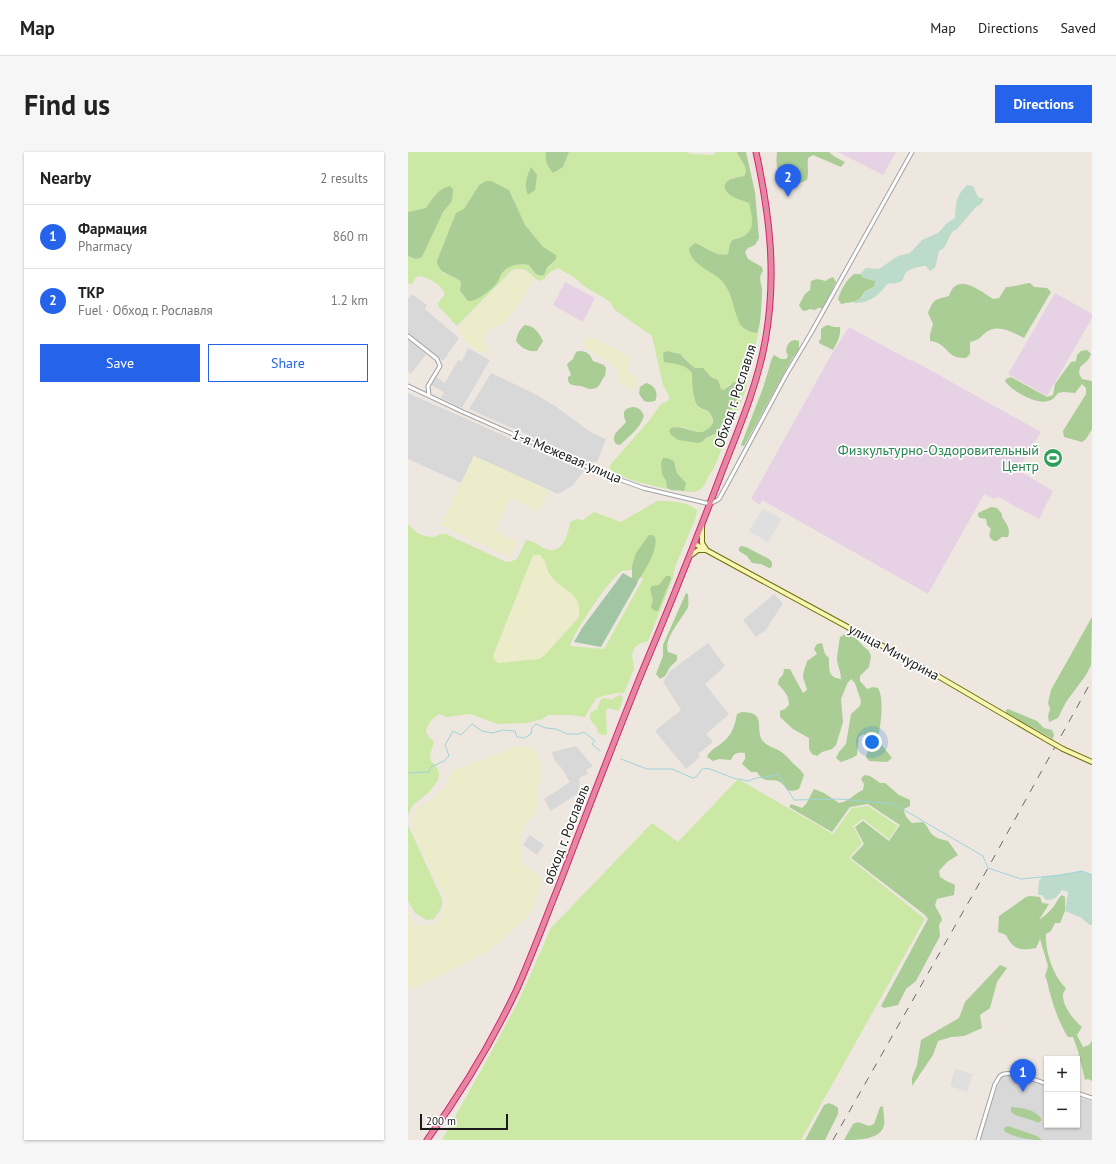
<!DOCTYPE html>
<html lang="en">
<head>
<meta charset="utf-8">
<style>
	:root { --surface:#fff; --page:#f6f6f6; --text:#222; --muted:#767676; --line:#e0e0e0; --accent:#2563eb }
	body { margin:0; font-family:"PT Sans",sans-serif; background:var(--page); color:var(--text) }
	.controls { position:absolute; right:12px; bottom:12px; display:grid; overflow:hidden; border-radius:0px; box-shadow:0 1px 3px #0004 }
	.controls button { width:36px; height:36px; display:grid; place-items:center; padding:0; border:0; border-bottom:1px solid var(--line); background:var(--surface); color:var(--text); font:20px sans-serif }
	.scale { position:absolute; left:12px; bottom:10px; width:88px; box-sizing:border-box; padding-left:4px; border:2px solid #1b1b1b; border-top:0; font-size:11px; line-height:14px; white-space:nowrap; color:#1b1b1b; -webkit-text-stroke:3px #fff; paint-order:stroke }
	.you { position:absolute; left:464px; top:590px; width:14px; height:14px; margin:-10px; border:3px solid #fff; border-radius:50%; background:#1a73e8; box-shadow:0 0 0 6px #1a73e833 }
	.badge { display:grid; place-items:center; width:26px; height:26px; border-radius:50%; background:var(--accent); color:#fff; font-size:13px; font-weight:700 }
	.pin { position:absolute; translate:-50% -33px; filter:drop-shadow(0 1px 2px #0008) }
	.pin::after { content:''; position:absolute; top:21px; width:14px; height:12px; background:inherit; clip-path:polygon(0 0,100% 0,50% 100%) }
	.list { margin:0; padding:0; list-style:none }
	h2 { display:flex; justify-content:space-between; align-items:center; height:52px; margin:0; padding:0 16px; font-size:17px }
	h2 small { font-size:13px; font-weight:400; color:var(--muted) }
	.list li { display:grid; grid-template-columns:26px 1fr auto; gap:12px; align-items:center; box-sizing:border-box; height:64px; padding:0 16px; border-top:1px solid var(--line) }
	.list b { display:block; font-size:15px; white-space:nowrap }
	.list p { margin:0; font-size:13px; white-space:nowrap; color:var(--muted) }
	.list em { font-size:13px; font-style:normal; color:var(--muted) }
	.actions { display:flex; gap:8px; padding:12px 16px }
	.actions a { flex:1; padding:9px 0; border:1px solid var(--accent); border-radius:0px; text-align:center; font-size:14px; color:var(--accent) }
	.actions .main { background:var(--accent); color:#fff }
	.map { position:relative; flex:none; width:684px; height:988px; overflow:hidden; border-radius:0px }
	header { display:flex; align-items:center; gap:24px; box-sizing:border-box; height:56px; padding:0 20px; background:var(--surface); border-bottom:1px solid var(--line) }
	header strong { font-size:19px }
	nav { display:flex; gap:22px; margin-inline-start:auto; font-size:14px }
	.intro { display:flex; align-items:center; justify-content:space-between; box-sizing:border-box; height:96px; padding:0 24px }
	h1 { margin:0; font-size:28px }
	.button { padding:10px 18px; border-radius:0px; background:var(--accent); color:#fff; font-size:14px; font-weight:700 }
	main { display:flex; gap:24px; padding:0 24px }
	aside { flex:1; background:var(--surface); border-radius:0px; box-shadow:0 1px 3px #0004 }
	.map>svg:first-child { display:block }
</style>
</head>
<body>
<header>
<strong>Map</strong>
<nav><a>Map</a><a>Directions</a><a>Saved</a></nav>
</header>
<div class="intro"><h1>Find us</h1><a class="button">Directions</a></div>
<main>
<aside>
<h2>Nearby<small>2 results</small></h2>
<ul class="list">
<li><span class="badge">1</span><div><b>Фармация</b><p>Pharmacy</p></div><em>860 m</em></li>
<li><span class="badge">2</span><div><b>ТКР</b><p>Fuel · Обход г. Рославля</p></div><em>1.2 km</em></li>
</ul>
<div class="actions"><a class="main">Save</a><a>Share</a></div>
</aside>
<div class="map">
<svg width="684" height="988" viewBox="0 0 684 988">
	<rect width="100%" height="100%" fill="#ede7e0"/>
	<path fill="#d9d8d8" d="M4,142L19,153L17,157L51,186L35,209L0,182V147Z
		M0,187L18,202L3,222L0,220Z
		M60,196L82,208L54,256L33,246L36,240L23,233L28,225L37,231L50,208L54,209Z
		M83,221L127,242L147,254L184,281L198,287L189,310H180L61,257Z
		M0,241L81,277L176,319L164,334L150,342L66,304L53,331L0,307Z
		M366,442L375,451L358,478L348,485L335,468Z
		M300,491L317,514L297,532L321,562L298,582L305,590L290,602L292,605L278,617L247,579L273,558L255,530L262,519Z
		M168,594L185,614L178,618L180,622L171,626L172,640L143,659L136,647L162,630L152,614L147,609L144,600Z
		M122,683L136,693L129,703L115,693Z
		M602,923L639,935V973H669V945L684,949V988H572L589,934L592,928L596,924Z"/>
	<path fill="#e6d2e4" d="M430,0H488L475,23Z
		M157,130L187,146L175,170L145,153Z
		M647,141L684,162V166L639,244L600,222Z
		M441,175L503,209L504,208L633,280L610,318L645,339L631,367L590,345L587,347L576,342L520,442L354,348L352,353L343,347L422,205Z"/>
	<path fill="#ececcb" d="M109,118H114L124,124L125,128L124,132L98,170L91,174L83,175L80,178L75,188L80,195V200L76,201L68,199L58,190L53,183L51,179L52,175L93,130L106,119Z
		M183,185L223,205L218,219L230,227L229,235L225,238L212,231L211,228L210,220L205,212L178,196L176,193V189L179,186Z
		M66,304L141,338L130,359L102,346L87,379L110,390L103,406L33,373Z
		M125,403H132L137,407L140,420L145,426L168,445L171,451V465L137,503L131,507L91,511L87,509L85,505Z
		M109,594L123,596L130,602L134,615L133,629L130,635V657L127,663L116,673L112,686L114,708L117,714L134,727L133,734L126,754L118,766L85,796L53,814L0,838V757L2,765L6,771L13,773H20L27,772L32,767L37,753V746L7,685L4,670L5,663L8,657L26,645L37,635L43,621L48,617Z"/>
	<path fill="#cce8a5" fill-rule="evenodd" d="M0,0H138V6L155,15L161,0H279L283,2L306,3L308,0H329C332,9 342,16 336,24L324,26L325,45L341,51C344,66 350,80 331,86C328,86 324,87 323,90C321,93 321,99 320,102C310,106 302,99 295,94L299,118L310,125L317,131L322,142L332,171L349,181L351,178L337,240L306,316C293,333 300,343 272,339H276L275,328L269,321L268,313L256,326L258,329L259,336L263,338C247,334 213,328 202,317V313L240,270L253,252L261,248V244L255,233L244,184L207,158L201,149L176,134L167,126L150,116L142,120L136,127L132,129C120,123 120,113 104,118L49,174L31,155L30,151L37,142C33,132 21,126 12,124L8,125L4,132L0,131V104L8,107L40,52L44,49L28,42L18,56L0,60ZM71,33C79,33 92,32 98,37C105,42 107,52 110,59C118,76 130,95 148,103C145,114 138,119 128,123L121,113L112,112L104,113L94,121L88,132L57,146L52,139L53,130L47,125L35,121L48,62L56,57ZM263,199L275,204L283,213L286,216L295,217L303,225L307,226L313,237L316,238L322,232L332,243L312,278L306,283L298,286L295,289C285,290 266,291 261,279L275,275C279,276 283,279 287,280C300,282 309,272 302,261L290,255L284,221L278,215L274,213Z
		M249,349C263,349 278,349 289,358L288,365L267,415L265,426L240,489L233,491L227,495L224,502L226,517L216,541C207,540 198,544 188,546C185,553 180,558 177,565L162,563H140L134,567L120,571L90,572L62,562L39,565L32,562C24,566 21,570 18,579L21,585L26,590L22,603L23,609L28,614L31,621L30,628L21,640L4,654L0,663V372C7,381 15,385 26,385L32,382H38L96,409L102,410L109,407L118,388C126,389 131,394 138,397C155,403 160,382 162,370L168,367L175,368L186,360L213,370ZM247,385V396L232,425L235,427L196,497L162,494C166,480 202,426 214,419C217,418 221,418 224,418L225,411ZM125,403H132C140,410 137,417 143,424C156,441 174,439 171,465L137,503L131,507L91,511L87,509L85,504Z
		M213,543L215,546L211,559L200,556L198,559L199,582C193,584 189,582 189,576C184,570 180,568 183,560L189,557L193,547L197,546L204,548L209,544Z
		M330,627L425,682L444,656L460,654L490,674L481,687L455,667L445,674L454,691L441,706L517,767L393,988H34L81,904L111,848L143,776L244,671L270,690Z
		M0,673L34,747V755L26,767L19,768L7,761L0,748Z"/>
	<path fill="#aacc95" d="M138,0H161L155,15L145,21C139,14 137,9 138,0Z
		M329,0H338L347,40L351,86L347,93L340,96L337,100L340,107L354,115L355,119C350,126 353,129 354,137C354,145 353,176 349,181C345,180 340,179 337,177C324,169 328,136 308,124C299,118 281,109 281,96L287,91C298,95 309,106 320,102C321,99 321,93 323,90C324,87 328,87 331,86C349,80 344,66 341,51C334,48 323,46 319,40C310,28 330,25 336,24C342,16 332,9 329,0Z
		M369,0H421L427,5L437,10L433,15L405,3L400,6C399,14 401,20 399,28L388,33C370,27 367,18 369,0Z
		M123,15L129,23L127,38L120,43C116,32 118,26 123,15Z
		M78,29H83L101,38L117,73L135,95L148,103V107L139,116L136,123C127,125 126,119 121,113C111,111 101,113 95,120C92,123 91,128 89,131C83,138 69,150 60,149L52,139L53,130C46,122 30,123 29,109L48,61L56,57L71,33Z
		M42,34L45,37L44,49L35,60L14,105L8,107L0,104V60L18,56C24,47 31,36 42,34Z
		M446,122H452L456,126L468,129L466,135L456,140C453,151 442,150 433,152L430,147C433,138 438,128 446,122Z
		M425,125L428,130L415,156H410L407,158L402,157L397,159L394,158L391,153L397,142L402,138L403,129L409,127L418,129L420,127Z
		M622,131L626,135L639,136L643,140L616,186C606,181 591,172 580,179C571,185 574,187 562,190V202L558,206C537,207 541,191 522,189V183L525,172L520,161C526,146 527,148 541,144C549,119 572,139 585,147L591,146L598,135C606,135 613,132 622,131Z
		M117,173C127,174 131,181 135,189L129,199C120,200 113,196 108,189C109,183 112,176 117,173Z
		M420,173L426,175H432C433,184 429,191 425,198L411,191V189L413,187V177L417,174Z
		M387,188L391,189V198L385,205L336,294L333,293L355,236L364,206L366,203L373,207H378L380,204C377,198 378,194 383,189Z
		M679,198L683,202L680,208L672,215L671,221L674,227L684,229V277L678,287L674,290L656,285L655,279L678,242V236L674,232L667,241L655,240L650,241C647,245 645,248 640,249C629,253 603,239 597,229L598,227L603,225L639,245L645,243L647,232L663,210L668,209L669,203L673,199Z
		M171,199C179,199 182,202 185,209L196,213L198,216L197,224C193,228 193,233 188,236C182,239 178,235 172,234C166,233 159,234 160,225L163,223C162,219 160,217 159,212L165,207L168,200Z
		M259,199L272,202L283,213L287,216H295L303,225L310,228L313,237L316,238L326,230L330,232L332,235V243L309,281L298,286L295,289L291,291L270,288L263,283L261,279L263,276C280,272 289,288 302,275C307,270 305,266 302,261C299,258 294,257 291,255C285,250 284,229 284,221C277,212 267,212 256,210L255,201Z
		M238,231C247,233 251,241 247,249L240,250L236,249L231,242L232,235Z
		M226,255C232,256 234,259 236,264C232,277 221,284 212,293L208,292C201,283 213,277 218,270C214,261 215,256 226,255Z
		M255,306H259L266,309L269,321L278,331L276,339L263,338L259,336L258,329L254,322L253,310Z
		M583,355L589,356L594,362V365C598,371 603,377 600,385H594L589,389H586C580,385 581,383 583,377L579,373L578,367L572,366L570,364V361Z
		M241,383H244L247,385C251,398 234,424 226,434L221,428L224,425V414L228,401Z
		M333,394L338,395L361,407L364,410V415L361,416L353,412L344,411L339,404L331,399V396Z
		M258,424H262L263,427L250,459C246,459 245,458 243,455L245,448L242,437L244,434L251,433Z
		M278,441L280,442C280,446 281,451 280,455C275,466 255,486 260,500L269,503V508L262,515L257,524L252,527L248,522L255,504V493Z
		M684,465L683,513L678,523L658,550L650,566L641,570L640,564L642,557L640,551L643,538Z
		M437,482L448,486L456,495L461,499L463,504L461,515L452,524V529L459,537L465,535L470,536C477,548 472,575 470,588L484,606L479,610L461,609L458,605L461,593L456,582L451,585L449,603L444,606L433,610L428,606L431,600L438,592L443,562L452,554L453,549L447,531L443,527L439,532L433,547L435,570L428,593L424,597L414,600L409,604L404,602L401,597V586L385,577L372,565V559L377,557L381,553C381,543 376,539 370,532L371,527L375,523L376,517H382L395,541L399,538C398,533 396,529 395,525C395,519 398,514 399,509L409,502L406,497L409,492L414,491L417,502L421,506C421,517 420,526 433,527C433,520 430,515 429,508C429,501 431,493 432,485Z
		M600,557L629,569L636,576L644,578L646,583L645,587L598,561V558Z
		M334,560C359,560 347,576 354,588C358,594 367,596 372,599C377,602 380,606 384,610C388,615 393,617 396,623L391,637L385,639L379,638C368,619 359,637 349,620H343L334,612L337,607V601C329,600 326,601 323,608L311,607L305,609L299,605C302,597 309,596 315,590C324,583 327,573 329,562Z
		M456,623L462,624L472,631H477L491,643L502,648V654L496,657C496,663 499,666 504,671L515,670C518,673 519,674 521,678C525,686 532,687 540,689L550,703L539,710L531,719L532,725C537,729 542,730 547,733L546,743L529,747L527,753C529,759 533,762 534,768L531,773L532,784L508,829L498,837L490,853L476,856L473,854L520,767L517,763L443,706L456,692L447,675L455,669L481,689L492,673L460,652L442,655L424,680L381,655L383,652L394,656L398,652L406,637L416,641L431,651C443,649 445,642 455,638L456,632L453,627Z
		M654,743L657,745V759L652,771H647L643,779L638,782C637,799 645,824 658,836C657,838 656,840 655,842C654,854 666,868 674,875L669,883L675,895L681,893L684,889V929L680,927L677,928L670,899L665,885H660C652,873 646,856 642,841C640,835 640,830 637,824L640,814L632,787L628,796C613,799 605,798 598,783L590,780L591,764L618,745L622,744L632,745L634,751L641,752L631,768C637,764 642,759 646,754C649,750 650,746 654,743Z
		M592,813L599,816L589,830L582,856L572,863L574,876L556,884L543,885L530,889L525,903L504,934V926L509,913L513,888L551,866L557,850Z
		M421,951L426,953L430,956V962L417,988H397L416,953Z
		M475,954C475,960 477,967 476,973C473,988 449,988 436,988L445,972L450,970L461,974L466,972L472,955Z
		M603,955C615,956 628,957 634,968L630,971C622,966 610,966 603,960Z
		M600,974L629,984L634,988C621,988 609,986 597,980L596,976Z"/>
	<path fill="#bddbca" d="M559,33L565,34L570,45L576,47L573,52L568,55L549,77L544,80L536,96L531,99L527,116L522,119L518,114C513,114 501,116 497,122C495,125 496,128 492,130C489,132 483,131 479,132C471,144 460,152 445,151L455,145L456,140L466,135L468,129L456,126L452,122L458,116L471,117L490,104L502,101L514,88L530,81L538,72L547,66C548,50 548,44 559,33Z
		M674,719L684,723V773H682L672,765L657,759L660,740L654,738C649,745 647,748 638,748L634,743H630L631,729L634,725Z"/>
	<path fill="#a2c5a4" d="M215,421L230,430L193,495L166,490L174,476Z"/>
	<path fill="#dfdfdf" d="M355,356L374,367L360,390L341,379Z
		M547,917L565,922L559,940L542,934Z"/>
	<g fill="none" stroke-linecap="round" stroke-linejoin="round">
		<path stroke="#a0d3db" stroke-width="1" d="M213,607L239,617H264L285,626L288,625L295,616L302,617L325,626L340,629L348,626L371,623L386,648L431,647L486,652L575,704L580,716L613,727L654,723L674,719L684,723
			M0,621L21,620L23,615L36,609L41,604L37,593L45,579L53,583L64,572L74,579L84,581L95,578L107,579L109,585L116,586L123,582L124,576L128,572L138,576L148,577L159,582H171L176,580L187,589L184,592L192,599"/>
		<g stroke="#a2a2a2" stroke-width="5">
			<path id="street" d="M0,184L29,207L32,214L20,234L21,244
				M0,234L55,260L188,319L235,336L302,352L311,347L322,327L378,223L403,181L504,0
				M669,941L684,946
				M570,988L587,932C589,930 590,926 592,924C600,916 629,929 639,932"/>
		</g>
		<g stroke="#6d6f05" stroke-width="6">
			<path id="secondary" d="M294,375V391L298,397
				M287,392L528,523L641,589
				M282,404L290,398H297
				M655,597L684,610"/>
		</g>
		<g stroke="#d42470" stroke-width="7">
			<path id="highway" d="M19,988C53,941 84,890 109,837C125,801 138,765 153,728C179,660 205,592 232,525C261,456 289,386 315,317C331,276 349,234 357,190C369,125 362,64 348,0"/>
		</g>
		<use href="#street" stroke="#fff" stroke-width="3"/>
		<use href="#secondary" stroke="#f8f6b3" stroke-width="4"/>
		<use href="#highway" stroke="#e587a1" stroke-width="5"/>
		<path stroke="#696969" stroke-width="1" stroke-dasharray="8 8" stroke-linecap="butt" d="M425,988L580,716L684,528"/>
		<g stroke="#6d6f05" stroke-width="6" stroke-linecap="butt">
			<path id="secondary-bridge" d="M641,589L655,597"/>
		</g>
		<use href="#secondary-bridge" stroke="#f8f6b3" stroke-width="4"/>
	</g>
	<defs>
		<g id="stadium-disc" transform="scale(1)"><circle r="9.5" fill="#2e9e5b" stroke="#fff"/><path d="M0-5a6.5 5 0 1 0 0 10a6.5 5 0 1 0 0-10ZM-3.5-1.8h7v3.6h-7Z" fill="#fff"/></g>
	</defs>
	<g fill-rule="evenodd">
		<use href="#stadium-disc" x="645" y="306"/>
	</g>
	<g text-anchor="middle" stroke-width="3.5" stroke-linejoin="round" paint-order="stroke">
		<g font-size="14" fill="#1b1b1b" stroke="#fff">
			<text transform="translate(327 244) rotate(-72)" y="5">Обход г. Рославля</text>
			<text transform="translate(159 304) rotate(23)" y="5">1-я Межевая улица</text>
			<text transform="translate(486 500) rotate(29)" y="5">улица Мичурина</text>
			<text transform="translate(158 682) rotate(-69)" y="5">обход г. Рославль</text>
		</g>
		<g font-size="14" fill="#27864d" stroke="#fff" text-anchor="end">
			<text x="631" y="303">Физкультурно-Оздоровительный<tspan x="631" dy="16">Центр</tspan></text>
		</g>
	</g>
</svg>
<div class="controls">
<button>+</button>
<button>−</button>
</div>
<div class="scale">200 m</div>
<div class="you"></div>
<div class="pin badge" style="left:615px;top:940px">1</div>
<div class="pin badge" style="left:380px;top:45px">2</div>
</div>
</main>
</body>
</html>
